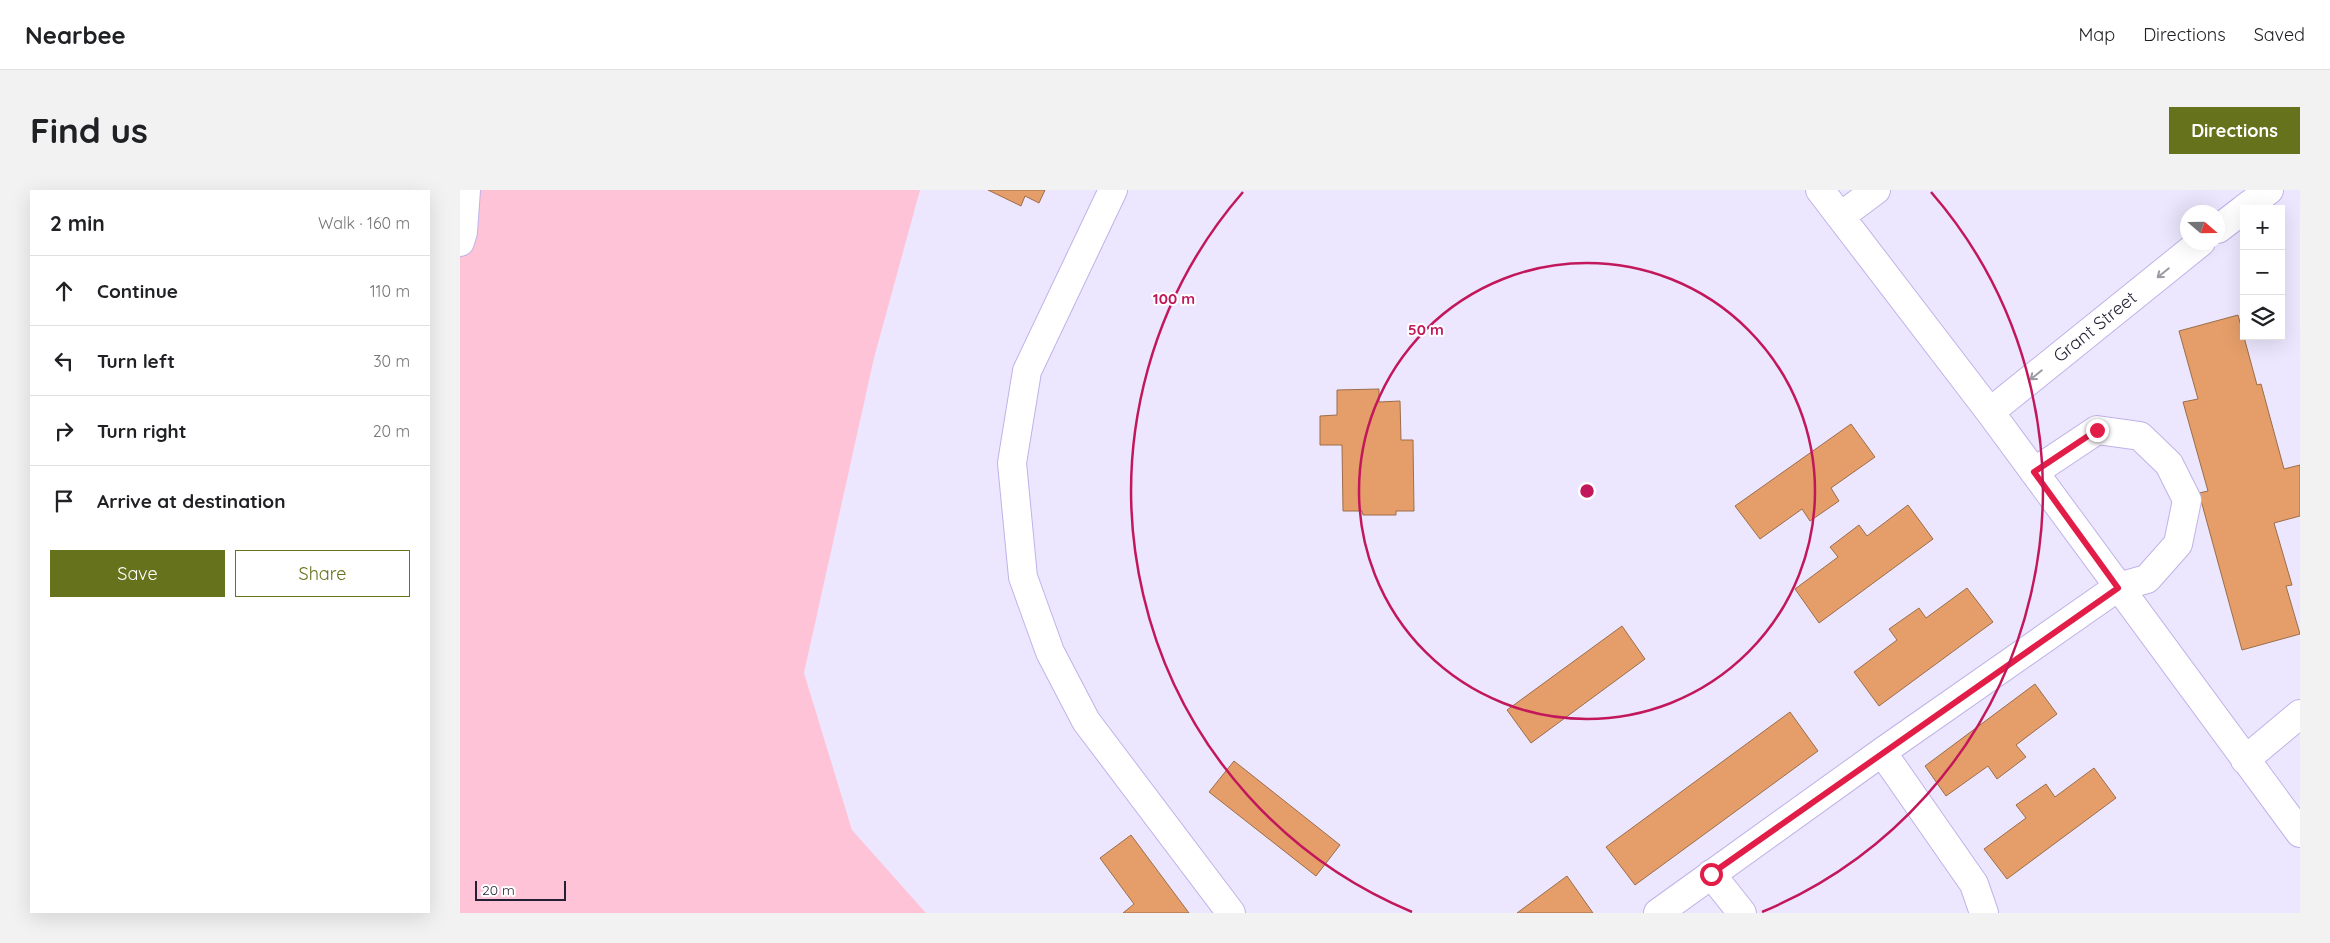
<!DOCTYPE html>
<html lang="en">
<head>
<meta charset="utf-8">
<style>
	:root { --surface:#fff; --page:#f2f2f2; --text:#202124; --muted:#757577; --line:#e0e0e0; --accent:#66721c }
	body { margin:0; font-family:Quicksand,sans-serif; background:var(--page); color:var(--text) }
	.controls { position:absolute; right:15px; top:15px; display:grid; overflow:hidden; border-radius:0px; box-shadow:0 5px 20px #0002 }
	.controls button { width:45px; height:45px; display:grid; place-items:center; padding:0; border:0; border-bottom:1px solid var(--line); background:var(--surface); color:var(--text); font:25px sans-serif }
	.compass { position:absolute; left:1720px; top:15px; width:45px; height:45px; border-radius:50%; background:var(--surface); box-shadow:0 5px 20px #0002; rotate:110deg }
	.scale { position:absolute; left:15px; bottom:12px; width:91px; box-sizing:border-box; padding-left:5px; border:2px solid #251f34; border-top:0; font-size:14px; line-height:18px; white-space:nowrap; color:#251f34; -webkit-text-stroke:4px #fff; paint-order:stroke }
	.stop { position:absolute; width:15px; height:15px; margin:-11px; border:4px solid #e11d48; border-radius:50%; background:#fff }
	.stop.end { background:#e11d48; border-color:#fff; box-shadow:0 1px 5px #0008 }
	.list { margin:0; padding:0; list-style:none }
	h2 { display:flex; justify-content:space-between; align-items:center; height:65px; margin:0; padding:0 20px; font-size:21px }
	h2 small { font-size:16px; font-weight:400; color:var(--muted) }
	.list li { display:grid; grid-template-columns:32px 1fr auto; gap:15px; align-items:center; box-sizing:border-box; height:70px; padding:0 20px; border-top:1px solid var(--line) }
	.list b { display:block; font-size:19px; white-space:nowrap }
	.list em { font-size:16px; font-style:normal; color:var(--muted) }
	.actions { display:flex; gap:10px; padding:15px 20px }
	.actions a { flex:1; padding:11px 0; border:1px solid var(--accent); border-radius:0px; text-align:center; font-size:18px; color:var(--accent) }
	.actions .main { background:var(--accent); color:#fff }
	.icon { flex:none; width:28px; height:28px; fill:none; stroke:currentColor; stroke-width:2; stroke-linecap:round; stroke-linejoin:round }
	.map { position:relative; flex:none; width:1840px; height:723px; overflow:hidden; border-radius:0px }
	header { display:flex; align-items:center; gap:30px; box-sizing:border-box; height:70px; padding:0 25px; background:var(--surface); border-bottom:1px solid var(--line) }
	header strong { font-size:24px }
	nav { display:flex; gap:28px; margin-inline-start:auto; font-size:18px }
	.intro { display:flex; align-items:center; justify-content:space-between; box-sizing:border-box; height:120px; padding:0 30px }
	h1 { margin:0; font-size:35px }
	.button { padding:12px 22px; border-radius:0px; background:var(--accent); color:#fff; font-size:18px; font-weight:700 }
	main { display:flex; gap:30px; padding:0 30px }
	aside { flex:1; background:var(--surface); border-radius:0px; box-shadow:0 5px 20px #0002 }
	.map>svg:first-child { display:block }
</style>
</head>
<body>
<header>
<strong>Nearbee</strong>
<nav><a>Map</a><a>Directions</a><a>Saved</a></nav>
</header>
<div class="intro"><h1>Find us</h1><a class="button">Directions</a></div>
<main>
<aside>
<h2>2 min<small>Walk · 160 m</small></h2>
<ul class="list">
<li><svg class="icon" aria-label="ahead" viewBox="0 0 24 24"><path d="M12 20V5M6 11l6-6 6 6"/></svg><div><b>Continue</b></div><em>110 m</em></li>
<li><svg class="icon" aria-label="left" viewBox="0 0 24 24"><path d="M17 20v-9H6M10 6l-5 5 5 5"/></svg><div><b>Turn left</b></div><em>30 m</em></li>
<li><svg class="icon" aria-label="right" viewBox="0 0 24 24"><path d="M7 20v-9h11M14 6l5 5-5 5"/></svg><div><b>Turn right</b></div><em>20 m</em></li>
<li><svg class="icon" aria-label="arrive" viewBox="0 0 24 24"><path d="M6 21V4h12l-3 4 3 4H6"/></svg><div><b>Arrive at destination</b></div></li>
</ul>
<div class="actions"><a class="main">Save</a><a>Share</a></div>
</aside>
<div class="map">
<svg width="1840" height="723" viewBox="0 0 1840 723">
	<rect width="100%" height="100%" fill="#ece7fe"/>
	<path fill="#ffc3d7" d="M0,0H460L414,168L344,483L392,640L466,723H0Z"/>
	<path fill="#e59e69" stroke="#9c6d4a" d="M528,0H585L579,13L565,6L561,16Z
		M1778,125L1797,195L1801,194L1824,279L1840,275V326L1814,333L1832,395L1826,396L1840,444L1782,460L1739,303L1748,301L1723,212L1738,209L1719,141Z
		M919,199V212L940,211L941,250H953L954,321H936V325H903L902,321H883L882,255H860V226L877,225V200Z
		M1391,234L1415,267L1371,298L1379,311L1350,331L1342,319L1300,349L1275,316Z
		M1448,315L1473,349L1359,433L1335,399L1378,367L1370,357L1399,335L1407,346Z
		M1507,398L1533,432L1419,516L1394,482L1437,450L1429,439L1459,418L1466,428Z
		M1162,436L1185,469L1071,553L1047,520Z
		M1575,494L1597,524L1556,555L1566,567L1537,589L1528,576L1486,606L1465,576Z
		M1330,522L1358,561L1175,695L1146,657Z
		M774,571L880,655L856,686L749,602Z
		M1634,578L1656,608L1547,689L1524,659L1566,628L1556,615L1586,594L1595,607Z
		M671,645L729,723H663L674,714L640,668Z
		M1107,686L1133,723H1057Z"/>
	<g fill="none" stroke-linecap="round" stroke-linejoin="round">
		<g stroke="#c0b2e8" stroke-width="30">
			<path id="minor" d="M653,0L567,181L552,273L563,387L590,462L626,531L771,723
				M1360,0L1530,222L1840,643
				M1784,19L1809,0
				M1381,26L1416,0
				M1758,39L1784,19
				M0,52L3,42L6,0
				M1530,222L1741,52
				M1422,562L1514,694L1524,723
				M1785,570L1840,524
				M1251,684L1282,723
				M1198,723L1422,562L1658,397L1687,389L1718,354L1727,310L1709,274L1680,246L1637,240L1574,282"/>
		</g>
		<use href="#minor" stroke="#fff" stroke-width="28"/>
	</g>
	<defs><path id="oneway-shaft" d="M-6 0H5M1.5-3L5.5 0L1.5 3" fill="none" stroke-width="1.6" stroke-linecap="round" stroke-linejoin="round" transform="scale(1.25)"/></defs>
	<g stroke="#9d9aa4">
		<use href="#oneway-shaft" transform="translate(1703 83) rotate(141)"/>
		<use href="#oneway-shaft" transform="translate(1576 185) rotate(141)"/>
	</g>
	<g fill="none" stroke-linecap="round" stroke-linejoin="round">
		<path stroke="#e11d48" stroke-width="6" d="M1251,684L1658,398L1574,282L1637,240"/>
	</g>
	<g fill="none" stroke="#c2185b" stroke-width="2.5">
		<circle cx="1127" cy="301" r="228"/>
		<path d="M952 722A456 456 0 0 1 783 2M1471 2A456 456 0 0 1 1302 722"/>
	</g>
	<g text-anchor="middle" stroke-width="4" stroke-linejoin="round" paint-order="stroke">
		<g font-size="18" fill="#251f34" stroke="#fff">
			<text transform="translate(1635 137) rotate(-39)" y="6">Grant Street</text>
		</g>
	</g>
	<circle cx="1127" cy="301" r="8" fill="#c2185b" stroke="#fff" stroke-width="2.5"/>
	<g font-size="15" text-anchor="middle" font-weight="bold" fill="#c2185b" stroke="#fff" stroke-width="4" stroke-linejoin="round" paint-order="stroke">
		<text x="714" y="114">100 m</text>
		<text x="966" y="145">50 m</text>
	</g>
</svg>
<div class="controls">
<button>+</button>
<button>−</button>
<button><svg class="icon" aria-label="layers" viewBox="0 0 24 24"><path d="M12 4l9 5-9 5-9-5zM3 14l9 5 9-5"/></svg></button>
</div>
<svg class="compass" viewBox="-18 -18 36 36"><path d="M0-13l5 13h-10z" fill="#e53935"/><path d="M0 13l5-13h-10z" fill="#757577"/></svg>
<div class="scale">20 m</div>
<div class="stop" style="left:1251px;top:684px"></div>
<div class="stop end" style="left:1637px;top:240px"></div>
</div>
</main>
</body>
</html>
